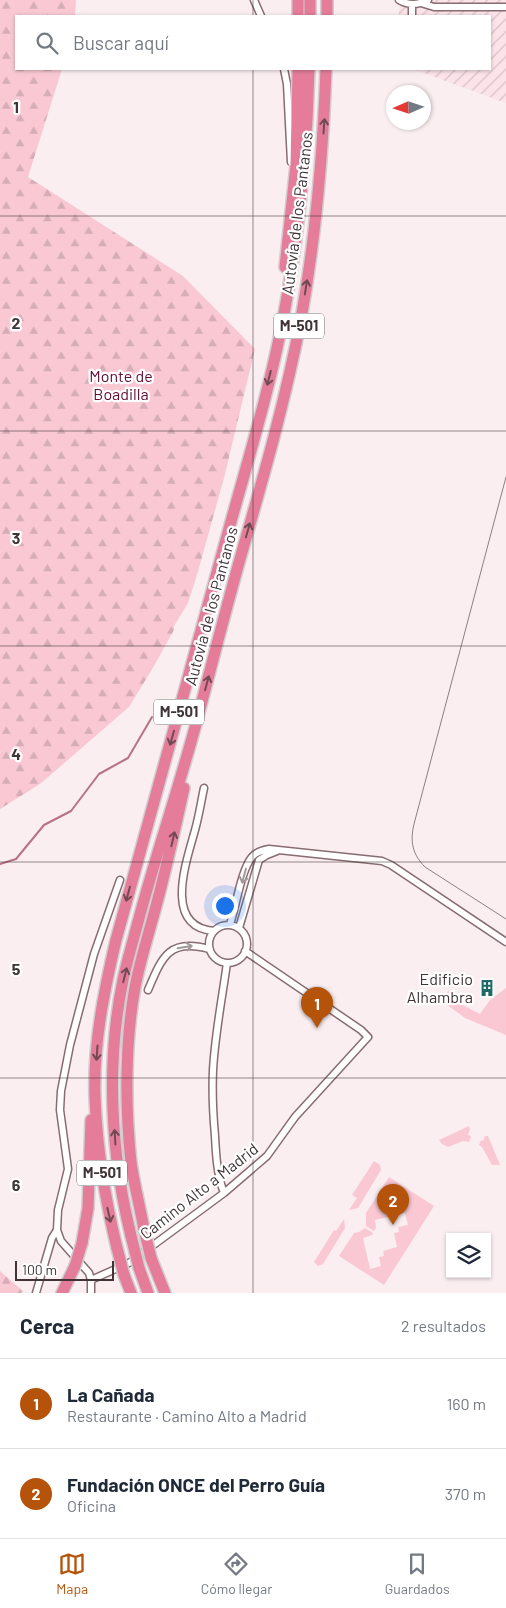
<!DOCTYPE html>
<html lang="es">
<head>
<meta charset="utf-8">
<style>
	:root { --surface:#fff; --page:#f2f2f3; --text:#1f2937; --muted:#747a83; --line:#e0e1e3; --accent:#b45309 }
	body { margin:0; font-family:Barlow,sans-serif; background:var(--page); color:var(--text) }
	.controls { position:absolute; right:15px; bottom:15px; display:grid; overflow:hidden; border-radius:0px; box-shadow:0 1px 4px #0004 }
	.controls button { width:45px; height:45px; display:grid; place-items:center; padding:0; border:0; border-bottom:1px solid var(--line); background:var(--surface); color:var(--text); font:25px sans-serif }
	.compass { position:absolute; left:386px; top:85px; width:45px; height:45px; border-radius:50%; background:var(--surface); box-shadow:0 1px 4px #0004; rotate:267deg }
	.scale { position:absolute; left:15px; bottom:12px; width:99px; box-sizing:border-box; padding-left:5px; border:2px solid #403437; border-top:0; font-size:14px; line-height:18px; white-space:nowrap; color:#403437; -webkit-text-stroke:4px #fff; paint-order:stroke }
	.you { position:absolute; left:224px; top:905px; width:18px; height:18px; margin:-12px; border:4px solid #fff; border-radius:50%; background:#1a73e8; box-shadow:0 0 0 8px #1a73e833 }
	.badge { display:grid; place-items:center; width:32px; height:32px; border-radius:50%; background:var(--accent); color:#fff; font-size:16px; font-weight:700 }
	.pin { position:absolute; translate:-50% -41px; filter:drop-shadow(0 1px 2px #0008) }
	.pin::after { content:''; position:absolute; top:26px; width:18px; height:15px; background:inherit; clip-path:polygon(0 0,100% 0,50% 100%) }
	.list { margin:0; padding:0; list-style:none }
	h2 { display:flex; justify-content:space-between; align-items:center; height:65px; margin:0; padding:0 20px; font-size:21px }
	h2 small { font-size:16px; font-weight:400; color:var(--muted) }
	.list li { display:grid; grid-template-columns:32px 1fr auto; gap:15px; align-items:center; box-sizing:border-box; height:90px; padding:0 20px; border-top:1px solid var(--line) }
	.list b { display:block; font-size:19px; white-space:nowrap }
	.list p { margin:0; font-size:16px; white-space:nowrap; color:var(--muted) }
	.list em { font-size:16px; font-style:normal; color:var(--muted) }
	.icon { flex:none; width:28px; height:28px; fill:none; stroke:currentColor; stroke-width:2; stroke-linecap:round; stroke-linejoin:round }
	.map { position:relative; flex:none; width:506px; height:1293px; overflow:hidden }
	.search { position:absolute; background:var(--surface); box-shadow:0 1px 4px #0004; left:15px; right:15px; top:15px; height:55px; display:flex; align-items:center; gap:12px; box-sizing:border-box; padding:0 18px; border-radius:0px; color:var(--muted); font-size:19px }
	.sheet { height:245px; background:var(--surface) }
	nav { display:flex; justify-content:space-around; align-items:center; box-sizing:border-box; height:70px; border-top:1px solid var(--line); background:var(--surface); font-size:14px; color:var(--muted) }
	nav a { display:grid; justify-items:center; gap:2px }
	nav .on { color:var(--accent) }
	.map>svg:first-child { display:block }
</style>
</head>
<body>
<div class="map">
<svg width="506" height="1293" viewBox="0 0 506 1293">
	<defs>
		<pattern id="industrial-furrows" width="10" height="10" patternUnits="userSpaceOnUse" patternTransform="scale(1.25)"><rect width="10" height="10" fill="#fbe3e8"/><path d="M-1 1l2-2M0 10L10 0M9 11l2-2" fill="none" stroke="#d8c3c8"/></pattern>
		<pattern id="forest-firs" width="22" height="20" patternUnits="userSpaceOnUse" patternTransform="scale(1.25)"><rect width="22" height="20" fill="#f9c8d3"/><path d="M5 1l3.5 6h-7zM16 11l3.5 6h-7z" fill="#d6acb6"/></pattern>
	</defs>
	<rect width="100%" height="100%" fill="#fbeef0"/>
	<path fill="url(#industrial-furrows)" d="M399,0H506V103L413,69H490V16H399Z"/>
	<path fill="#f9c8d3" d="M506,988V1035L465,1018L438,998L452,989L456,995L453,1000L480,1014L490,1000Z
		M469,1126L470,1129L468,1135L471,1136L469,1142L463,1141L448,1147L442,1144L439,1140Z
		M485,1136H488L500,1165H492L482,1147L479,1145L481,1140L483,1141Z
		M374,1161L380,1165L381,1170L358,1208L349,1210L357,1198L352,1195Z
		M389,1177L434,1206L384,1285L339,1256L354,1233L359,1232L365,1228L373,1233L372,1235L363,1238L370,1269L381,1266L379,1257L384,1256L383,1251L397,1247L394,1233L399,1232L398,1227L408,1225L405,1213L375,1220L376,1228L374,1231L366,1226V1213Z
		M344,1219L345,1228L323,1264L318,1266L314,1262L334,1230L336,1231Z"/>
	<path fill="url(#forest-firs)" d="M0,0H76L75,16H16V69H62L28,177L183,276L255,349L224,478L197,575L188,603L174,626V630L151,671L129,707L40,784L0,809Z
		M0,1271L23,1291L22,1293H0Z"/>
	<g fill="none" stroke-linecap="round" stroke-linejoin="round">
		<path stroke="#b77284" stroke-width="2" d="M0,864L16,859L44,825L71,811L99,774L128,758L152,717"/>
		<g stroke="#876c72" stroke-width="9">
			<path id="street" d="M254,0L261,16
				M399,0C409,6 418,5 428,0
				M421,3L434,7H506
				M412,5V16
				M284,69L287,84L291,162
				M204,788C201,802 199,816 195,830C187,860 162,927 214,931
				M230,924C236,907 241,870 252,857C256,852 263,850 269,849L382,861L391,865L506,942
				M209 944a19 19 0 1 1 38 0a19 19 0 1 1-38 0Z
				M239,928L259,860L267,855L277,851
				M148,990C162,957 169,938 209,949
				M224,1193C217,1175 216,1155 215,1136C213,1114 212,1092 213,1070C215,1034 222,999 227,963
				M91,1280L129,1263L224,1193L267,1156L295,1117L368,1037L361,1030L245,951
				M36,1293L52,1238L57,1230
				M91,1293V1280L89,1273L61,1241L57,1230L58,1210L68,1169L60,1110L61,1091L70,1045L94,954L120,880"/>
		</g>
		<g stroke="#d1cecf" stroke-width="14">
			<path id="highway" d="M298,0V16
				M310,0V16
				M327,16V0
				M285,267L296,165L298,69
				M144,1229C140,1207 134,1184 131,1162C125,1107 125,1042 135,987C140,961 148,936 155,910C166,870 175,829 184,788
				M131,1236C125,1211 120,1186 117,1160C110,1101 111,1038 123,980C127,961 133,941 138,922C156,854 179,788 197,720C212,664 226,608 242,552C264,475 286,398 301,319C316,236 323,153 326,69
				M82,1243L88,1208L91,1120
				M117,1248C105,1199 97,1149 95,1098C93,1045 104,991 116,940C152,805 191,671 227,536C247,463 270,389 284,314C299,233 307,151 309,69
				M151,1258L165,1293
				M139,1268L148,1293
				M124,1275L131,1293
				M62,1293L75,1266"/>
		</g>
		<use href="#street" stroke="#fff" stroke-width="6"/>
		<use href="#highway" stroke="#e57d9a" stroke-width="11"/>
		<path stroke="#8d8083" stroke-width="1" d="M506,477L414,824C410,841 412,854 425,867L506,919"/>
		<g stroke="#d1cecf" stroke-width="14" stroke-linecap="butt">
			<path id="highway-bridge" d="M144,1229L151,1258
				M131,1236L139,1268
				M117,1248L124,1275
				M75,1266L82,1243"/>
		</g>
		<use href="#highway-bridge" stroke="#e57d9a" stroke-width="11"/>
	</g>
	<defs><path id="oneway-shaft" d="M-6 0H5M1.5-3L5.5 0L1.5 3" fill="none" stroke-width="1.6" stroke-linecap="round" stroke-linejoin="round" transform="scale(1.25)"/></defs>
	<g stroke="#724a55">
		<use href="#oneway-shaft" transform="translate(324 126) rotate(-86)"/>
		<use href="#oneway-shaft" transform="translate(306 287) rotate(-81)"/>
		<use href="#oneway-shaft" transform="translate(269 378) rotate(104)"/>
		<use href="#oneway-shaft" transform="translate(248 530) rotate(-74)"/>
		<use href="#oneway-shaft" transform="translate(207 683) rotate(-75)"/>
		<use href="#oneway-shaft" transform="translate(172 738) rotate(106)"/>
		<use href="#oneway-shaft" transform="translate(173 839) rotate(-77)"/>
		<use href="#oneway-shaft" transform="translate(128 894) rotate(105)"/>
		<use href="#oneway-shaft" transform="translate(125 975) rotate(-76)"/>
		<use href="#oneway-shaft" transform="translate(97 1053) rotate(94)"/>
		<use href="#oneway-shaft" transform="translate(115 1137) rotate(-93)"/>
		<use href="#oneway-shaft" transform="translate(109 1215) rotate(77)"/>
	</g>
	<g stroke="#a09a9b">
		<use href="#oneway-shaft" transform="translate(244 876) rotate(105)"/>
		<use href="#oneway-shaft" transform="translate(185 947) rotate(-10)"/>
	</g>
	<path fill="none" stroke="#403437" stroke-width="1" stroke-opacity="0.55" d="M253,0V16M253,69V1293M0,216H506M0,431H506M0,646H506M0,862H506M0,1078H506"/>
	<defs>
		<g id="building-bare" transform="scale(1.35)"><path d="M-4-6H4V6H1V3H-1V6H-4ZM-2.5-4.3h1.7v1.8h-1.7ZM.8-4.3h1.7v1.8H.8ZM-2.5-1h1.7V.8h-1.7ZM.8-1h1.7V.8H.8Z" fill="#1e6a67" stroke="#fff" stroke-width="2.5" paint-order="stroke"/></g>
	</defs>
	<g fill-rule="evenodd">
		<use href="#building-bare" x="487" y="988"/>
	</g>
	<g text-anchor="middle" stroke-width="4.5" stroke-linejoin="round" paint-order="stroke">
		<g fill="#fff" stroke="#797173" stroke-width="1">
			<rect x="274" y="313.5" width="50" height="25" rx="4"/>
			<rect x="154" y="699.5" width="50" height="25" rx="4"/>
			<rect x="77" y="1160.5" width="50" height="25" rx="4"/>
		</g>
		<g font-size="15" font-weight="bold" fill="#403437">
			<text x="299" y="331">M-501</text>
			<text x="179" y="717">M-501</text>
			<text x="102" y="1178">M-501</text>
		</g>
		<g font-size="16" fill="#403437" stroke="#fff">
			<text transform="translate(297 213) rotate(-83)" y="6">Autovía de los Pantanos</text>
			<text transform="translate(211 606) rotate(-75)" y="6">Autovía de los Pantanos</text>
			<text transform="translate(199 1191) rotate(-38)" y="6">Camino Alto a Madrid</text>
		</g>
		<g font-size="16" fill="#610d2f" stroke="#fff">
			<text x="121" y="382">Monte de<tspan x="121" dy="18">Boadilla</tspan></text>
		</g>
		<g font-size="16" fill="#403437" stroke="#fff" text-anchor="end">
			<text x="473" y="985">Edificio<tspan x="473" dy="18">Alhambra</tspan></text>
		</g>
	</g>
	<g font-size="16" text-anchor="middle" font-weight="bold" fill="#403437" stroke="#fff" stroke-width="4.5" stroke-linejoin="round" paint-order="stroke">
		<text x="16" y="113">1</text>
		<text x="16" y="329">2</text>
		<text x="16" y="544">3</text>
		<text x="16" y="760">4</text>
		<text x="16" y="975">5</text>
		<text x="16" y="1191">6</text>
	</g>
</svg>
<div class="controls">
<button><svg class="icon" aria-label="layers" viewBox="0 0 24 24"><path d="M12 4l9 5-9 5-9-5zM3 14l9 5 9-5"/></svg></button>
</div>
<svg class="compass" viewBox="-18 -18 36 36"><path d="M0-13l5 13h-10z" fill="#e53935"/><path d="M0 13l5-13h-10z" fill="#747a83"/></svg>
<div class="scale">100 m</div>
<div class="you"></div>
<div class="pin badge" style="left:317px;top:1028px">1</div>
<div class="pin badge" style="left:393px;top:1225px">2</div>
<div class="search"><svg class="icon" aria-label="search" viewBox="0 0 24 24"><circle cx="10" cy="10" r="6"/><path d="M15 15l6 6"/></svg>Buscar aquí</div>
</div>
<section class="sheet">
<h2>Cerca<small>2 resultados</small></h2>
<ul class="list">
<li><span class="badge">1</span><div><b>La Cañada</b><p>Restaurante · Camino Alto a Madrid</p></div><em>160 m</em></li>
<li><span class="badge">2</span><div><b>Fundación ONCE del Perro Guía</b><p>Oficina</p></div><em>370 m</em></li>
</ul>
</section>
<nav>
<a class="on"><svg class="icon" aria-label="map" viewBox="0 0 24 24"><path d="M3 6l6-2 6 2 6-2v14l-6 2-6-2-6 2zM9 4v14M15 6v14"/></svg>Mapa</a>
<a><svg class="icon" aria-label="directions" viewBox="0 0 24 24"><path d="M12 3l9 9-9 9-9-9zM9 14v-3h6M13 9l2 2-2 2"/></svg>Cómo llegar</a>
<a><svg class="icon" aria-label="saved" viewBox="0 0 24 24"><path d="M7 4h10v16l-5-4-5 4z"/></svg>Guardados</a>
</nav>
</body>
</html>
